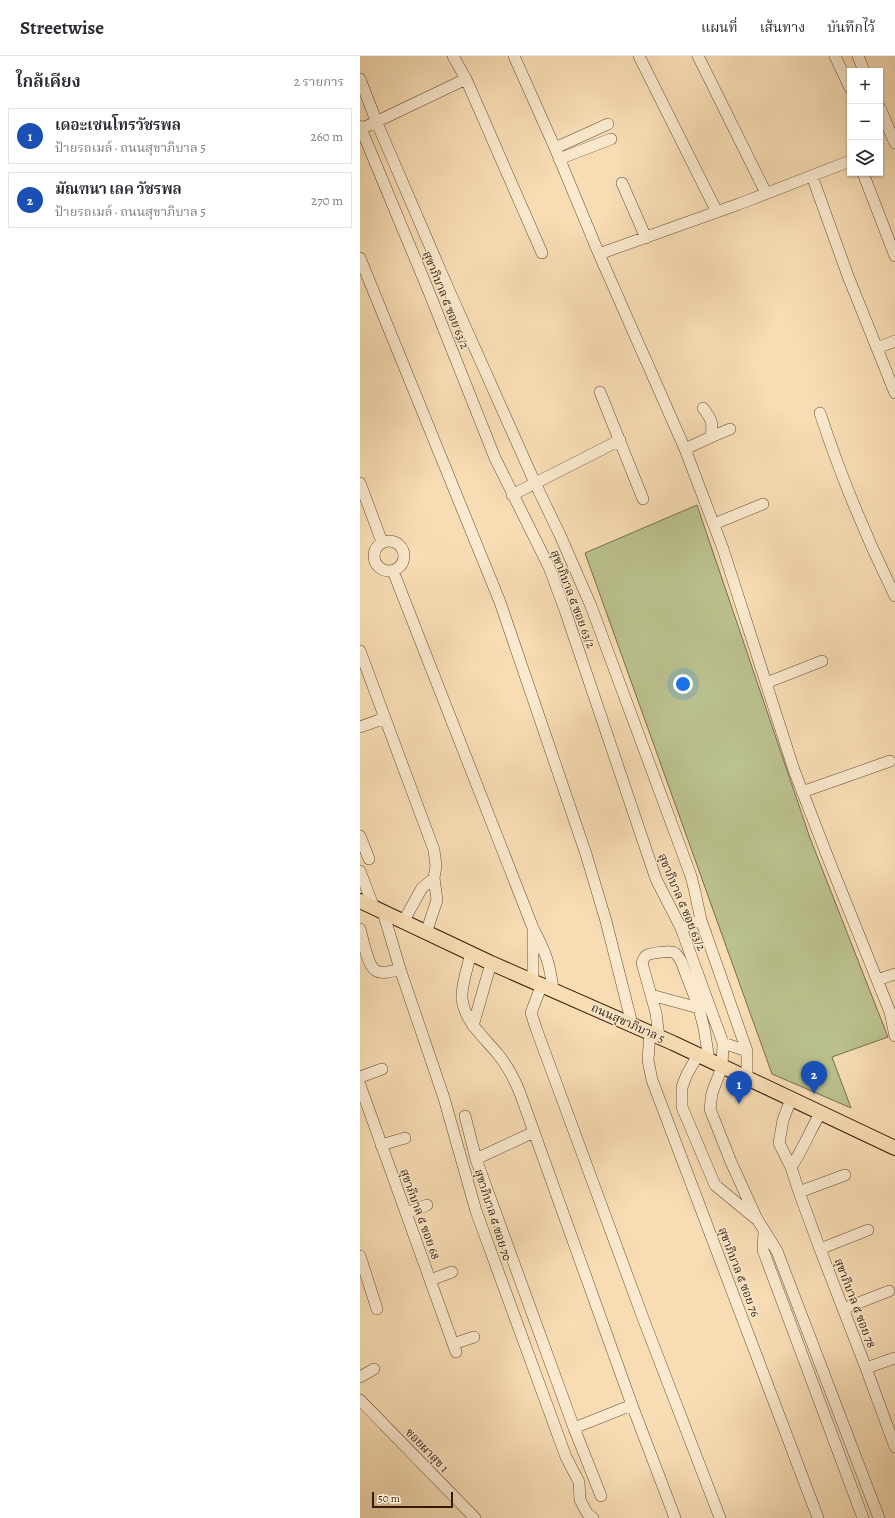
<!DOCTYPE html>
<html lang="th">
<head>
<meta charset="utf-8">
<style>
	:root { --surface:#fff; --page:#f7f7f7; --text:#2b2b33; --muted:#7c7c81; --line:#e1e1e2; --accent:#0b8043 }
	body { margin:0; font-family:Alegreya,"Noto Serif Thai",serif; background:var(--page); color:var(--text) }
	.controls { position:absolute; right:12px; top:12px; display:grid; overflow:hidden; border-radius:0px; box-shadow:0 1px 3px #0004 }
	.controls button { width:36px; height:36px; display:grid; place-items:center; padding:0; border:0; border-bottom:1px solid var(--line); background:var(--surface); color:var(--text); font:20px sans-serif }
	.scale { position:absolute; left:12px; bottom:10px; width:81px; box-sizing:border-box; padding-left:4px; border:2px solid #341a09; border-top:0; font-size:11px; line-height:14px; white-space:nowrap; color:#341a09; -webkit-text-stroke:3px #fae9ce; paint-order:stroke }
	.you { position:absolute; left:323px; top:628px; width:14px; height:14px; margin:-10px; border:3px solid #fff; border-radius:50%; background:#1a73e8; box-shadow:0 0 0 6px #1a73e833 }
	.badge { display:grid; place-items:center; width:26px; height:26px; border-radius:50%; background:var(--accent); color:#fff; font-size:13px; font-weight:700 }
	.pin { position:absolute; translate:-50% -33px; filter:drop-shadow(0 1px 2px #0008) }
	.pin::after { content:''; position:absolute; top:21px; width:14px; height:12px; background:inherit; clip-path:polygon(0 0,100% 0,50% 100%) }
	.list { margin:0; padding:0; list-style:none }
	h2 { display:flex; justify-content:space-between; align-items:center; height:52px; margin:0; padding:0 16px; font-size:17px }
	h2 small { font-size:13px; font-weight:400; color:var(--muted) }
	.list li { display:grid; grid-template-columns:26px 1fr auto; gap:12px; align-items:center; box-sizing:border-box; height:56px; margin:0 8px 8px; padding:0 8px; border:1px solid var(--line); border-radius:0px }
	.list b { display:block; font-size:15px; white-space:nowrap }
	.list p { margin:0; font-size:13px; white-space:nowrap; color:var(--muted) }
	.list em { font-size:13px; font-style:normal; color:var(--muted) }
	.icon { flex:none; width:22px; height:22px; fill:none; stroke:currentColor; stroke-width:2; stroke-linecap:round; stroke-linejoin:round }
	.map { position:relative; flex:none; width:535px; height:1462px; overflow:hidden }
	header { display:flex; align-items:center; gap:24px; box-sizing:border-box; height:56px; padding:0 20px; background:var(--surface); border-bottom:1px solid var(--line) }
	header strong { font-size:19px }
	nav { display:flex; gap:22px; margin-inline-start:auto; font-size:14px }
	main { display:flex }
	aside { flex:1; background:var(--surface) }
	.map>svg:first-child { display:block }
</style>
</head>
<body>
<header>
<strong>Streetwise</strong>
<nav><a>แผนที่</a><a>เส้นทาง</a><a>บันทึกไว้</a></nav>
</header>
<main>
<aside>
<h2>ใกล้เคียง<small>2 รายการ</small></h2>
<ul class="list">
<li><span class="badge" style="background:#1a4fb4">1</span><div><b>เดอะเซนโทรวัชรพล</b><p>ป้ายรถเมล์ · ถนนสุขาภิบาล 5</p></div><em>260 m</em></li>
<li><span class="badge" style="background:#1a4fb4">2</span><div><b>มัณฑนา เลค วัชรพล</b><p>ป้ายรถเมล์ · ถนนสุขาภิบาล 5</p></div><em>270 m</em></li>
</ul>
</aside>
<div class="map">
<svg width="535" height="1462" viewBox="0 0 535 1462">
	<rect width="100%" height="100%" fill="#f8ddb4"/>
	<filter id="stains"><feTurbulence type="fractalNoise" baseFrequency=".005" numOctaves="4"/><feColorMatrix values="0 0 0 0 .2 0 0 0 0 .09 0 0 0 0 .02 0 0 0 .5 -.17"/></filter>
	<radialGradient id="worn" r=".72"><stop offset=".6" stop-color="#630" stop-opacity="0"/><stop offset="1" stop-color="#630" stop-opacity=".3"/></radialGradient>
	<path fill="#bbc28f" stroke="#786e4c" d="M337,449L450,782L528,981L472,1001L491,1052L412,1018L225,497Z"/>
	<g fill="none" stroke-linecap="round" stroke-linejoin="round">
		<g stroke="#654b34" stroke-width="12">
			<path id="minor" d="M93,0L106,23L182,197
				M154,0L195,92L239,198L325,393L363,493L434,714L470,807L530,956L535,980
				M279,0L357,156
				M338,0L406,137
				M475,0L490,32
				M498,0L504,15
				M0,23L17,67L88,232L175,427L200,479L231,550L331,820L335,836L341,864L387,995V1022
				M520,52L535,87
				M0,70L69,236L135,402L189,511L205,554L296,823L321,872L363,987L362,1011L352,1037L350,1053L371,1106L397,1163L417,1195L519,1462
				M1,73L106,23
				M195,92L248,68
				M199,103L251,83
				M503,117L535,200
				M452,120L488,220L535,337
				M262,127L286,182
				M239,198L379,148L490,105
				M0,202L140,546L226,798L246,865L272,968
				M517,292L535,285
				M240,336L283,443
				M460,357C481,421 506,481 535,540
				M351,381L370,373
				M325,393L351,381C353,366 352,364 343,352
				M0,427L22,486
				M152,439L260,384
				M354,468L403,448
				M14 500a15 15 0 1 1 30 0a15 15 0 1 1-30 0Z
				M33,515L173,872C185,895 190,907 193,934
				M0,595L74,794L76,810L74,822L77,844L66,877
				M406,627L462,605
				M0,671L25,662
				M442,736L530,705
				M0,780L9,803
				M0,815L14,852
				M23,856L40,913L84,1042L116,1155L206,1401L219,1426L220,1444L227,1457L233,1462
				M43,866L62,832L74,822
				M321,872L341,864
				M0,873C3,883 7,908 15,914C22,919 33,915 40,913
				M111,897C108,910 101,930 102,943C105,966 123,980 137,997C147,1009 154,1022 160,1037L272,1349L315,1462
				M173,924V874
				M517,924L535,918
				M182,928L171,957L177,975L283,1262L360,1462
				M291,939L339,952
				M113,970L131,907
				M290,977L288,1004L292,1024L458,1462
				M299,981L296,957L282,907C283,904 284,901 287,899C292,897 311,894 315,897C318,899 319,902 321,905L339,952L344,972L349,1004
				M363,987L387,995
				M338,999L327,1018L322,1031V1051L355,1129L395,1162
				M0,1021L22,1013
				M0,1029L96,1296
				M431,1043L423,1064L419,1087L431,1111L439,1136L460,1193L506,1312L535,1391
				M105,1060L116,1103
				M174,1076L116,1103L214,1372L272,1349
				M21,1089L45,1082
				M431,1111C443,1094 450,1074 461,1056
				M439,1136L485,1119
				M46,1157L67,1149
				M404,1176L403,1194L503,1462
				M460,1193L508,1174
				M0,1200L17,1253
				M70,1224L92,1216
				M483,1253L529,1235
				M93,1288L114,1281
				M506,1312L535,1302
				M0,1321L14,1313
				M0,1344L115,1462
				M214,1372L241,1440"/>
		</g>
		<g stroke="#341a09" stroke-width="16">
			<path id="major" d="M0,845L131,907L313,987L535,1092"/>
		</g>
		<use href="#minor" stroke="#fae9ce" stroke-width="11"/>
		<use href="#major" stroke="#f8ddb4" stroke-width="14"/>
	</g>
	<g text-anchor="middle" stroke-width="3" stroke-linejoin="round" paint-order="stroke">
		<g font-size="12" fill="#341a09" stroke="#fae9ce">
			<text transform="translate(86 244) rotate(68)" y="4">สุขาภิบาล ๕ ซอย 63/2</text>
			<text transform="translate(213 543) rotate(69)" y="4">สุขาภิบาล ๕ ซอย 63/2</text>
			<text transform="translate(322 846) rotate(67)" y="4">สุขาภิบาล ๕ ซอย 63/2</text>
			<text transform="translate(268 967) rotate(24)" y="4">ถนนสุขาภิบาล 5</text>
			<text transform="translate(60 1158) rotate(70)" y="4">สุขาภิบาล ๕ ซอย 68</text>
			<text transform="translate(133 1159) rotate(72)" y="4">สุขาภิบาล ๕ ซอย 70</text>
			<text transform="translate(379 1216) rotate(69)" y="4">สุขาภิบาล ๕ ซอย 76</text>
			<text transform="translate(495 1247) rotate(69)" y="4">สุขาภิบาล ๕ ซอย 78</text>
			<text transform="translate(67 1394) rotate(46)" y="4">ซอยผาสุข 1</text>
		</g>
	</g>
	<rect width="100%" height="100%" filter="url(#stains)"/>
	<rect width="100%" height="100%" fill="url(#worn)"/>
</svg>
<div class="controls">
<button>+</button>
<button>−</button>
<button><svg class="icon" aria-label="layers" viewBox="0 0 24 24"><path d="M12 4l9 5-9 5-9-5zM3 14l9 5 9-5"/></svg></button>
</div>
<div class="scale">50 m</div>
<div class="you"></div>
<div class="pin badge" style="left:379px;top:1048px;background:#1a4fb4">1</div>
<div class="pin badge" style="left:454px;top:1038px;background:#1a4fb4">2</div>
</div>
</main>
</body>
</html>
